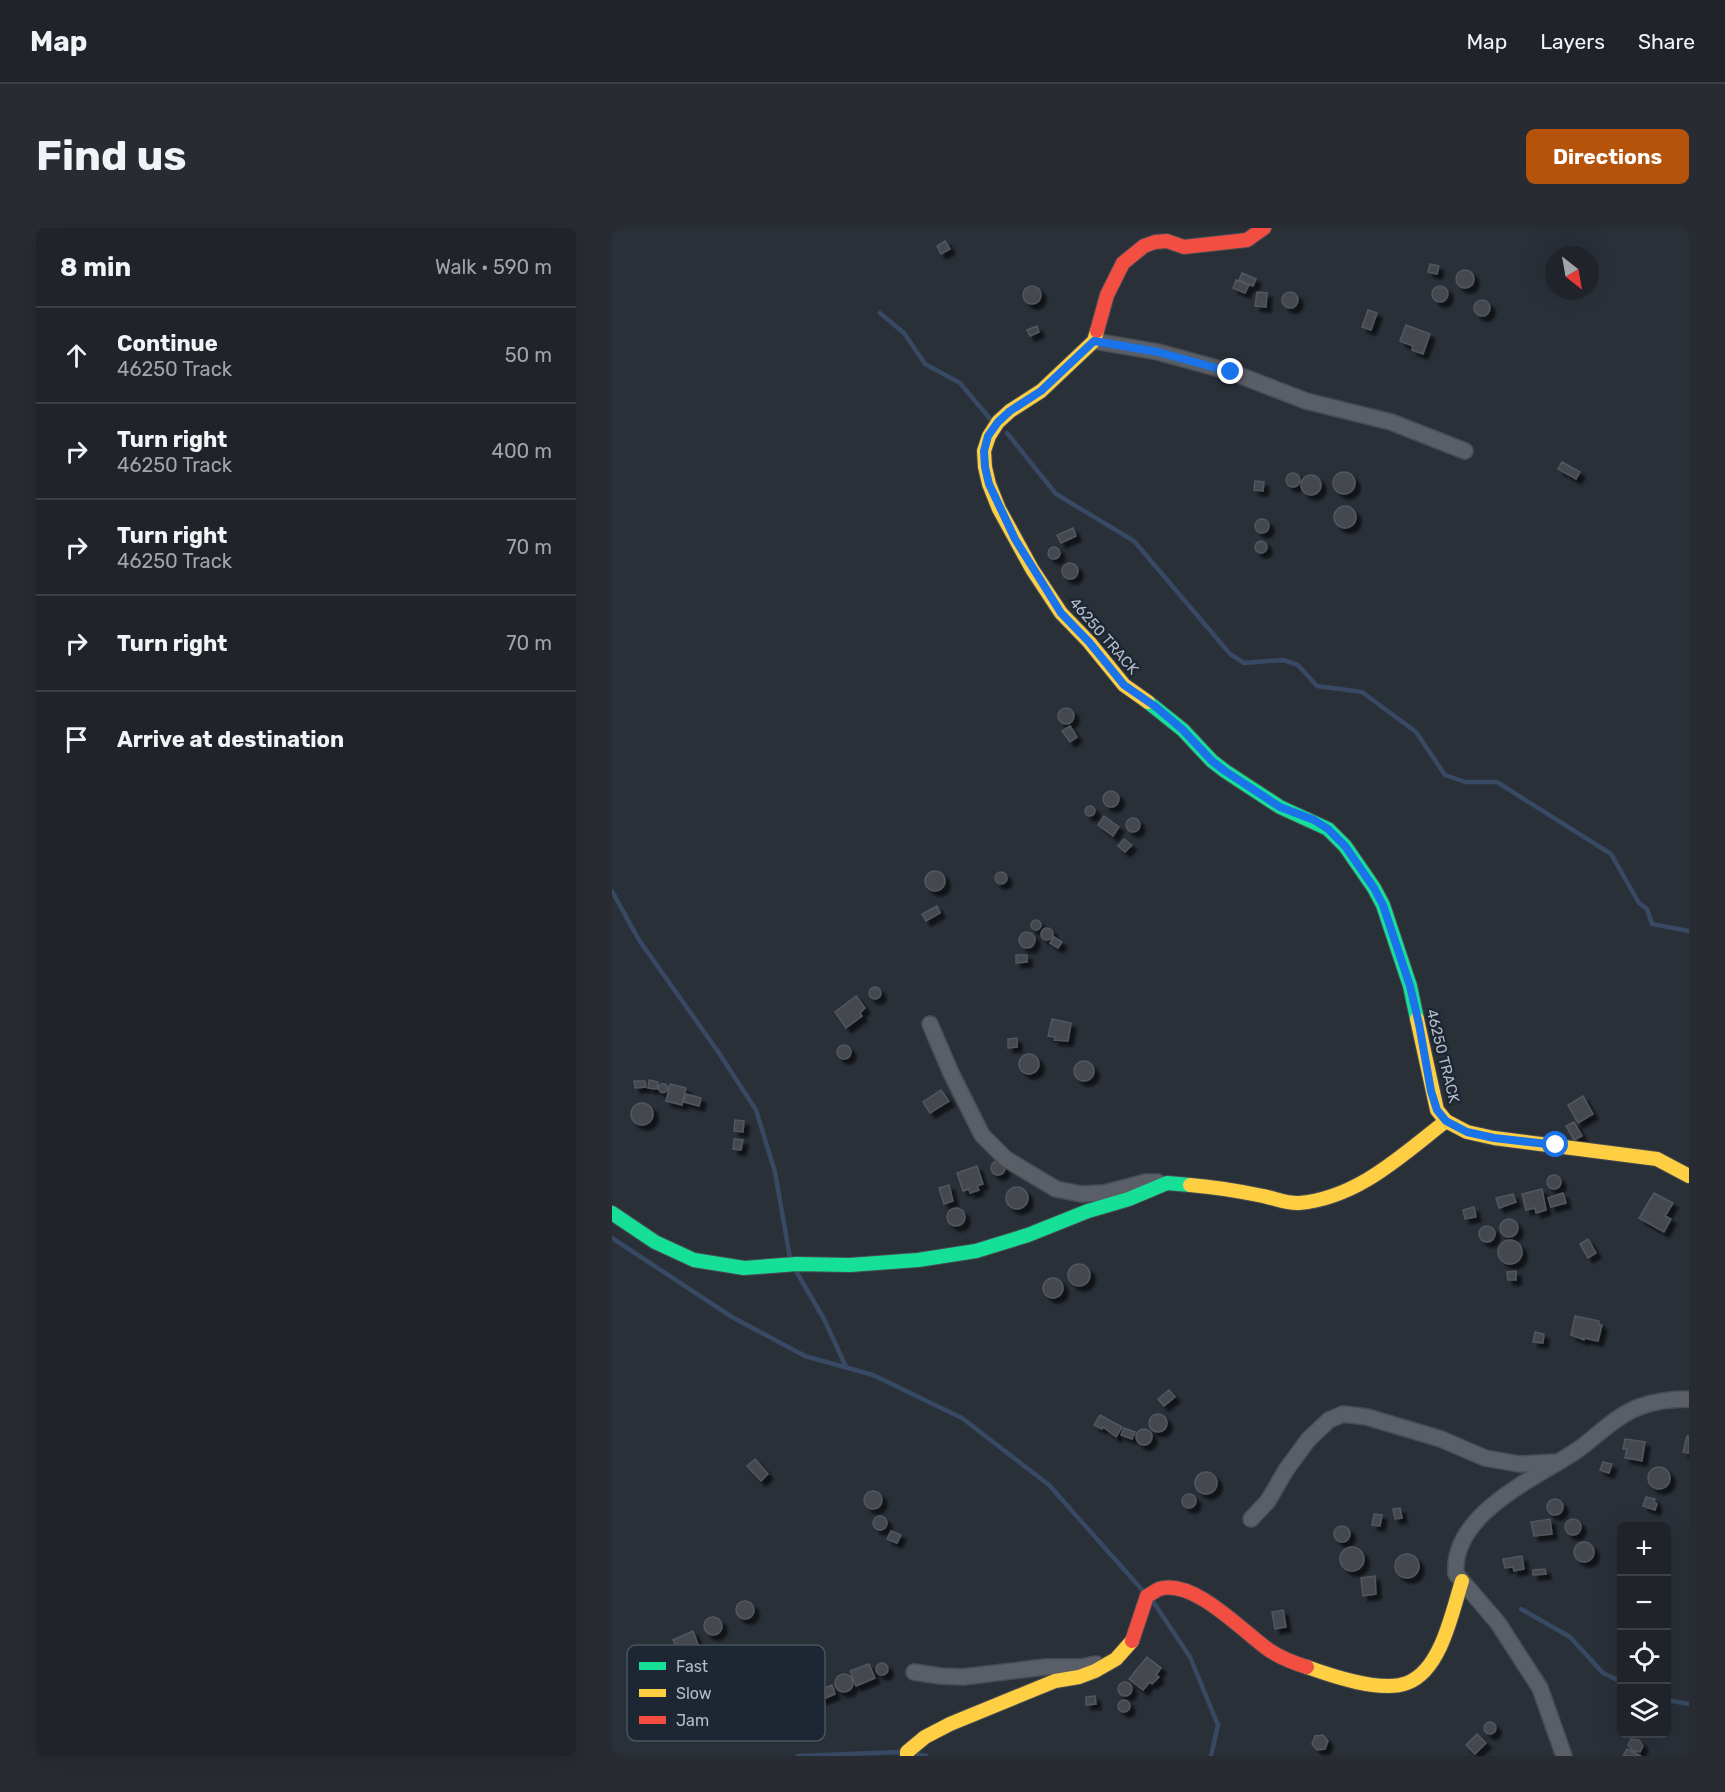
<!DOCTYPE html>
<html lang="en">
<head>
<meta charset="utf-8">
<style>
	:root { --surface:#20242a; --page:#282c32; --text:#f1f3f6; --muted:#a2a4a8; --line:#3d4147; --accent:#b45309 }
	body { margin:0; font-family:Rubik,sans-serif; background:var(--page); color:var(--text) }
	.controls { position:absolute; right:18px; bottom:18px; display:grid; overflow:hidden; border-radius:9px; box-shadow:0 6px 24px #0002 }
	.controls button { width:54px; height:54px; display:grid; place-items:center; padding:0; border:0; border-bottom:2px solid var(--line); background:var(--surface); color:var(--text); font:30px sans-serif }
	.compass { position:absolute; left:933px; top:18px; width:54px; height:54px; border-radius:50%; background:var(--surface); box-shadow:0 6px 24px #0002; rotate:149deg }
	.stop { position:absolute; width:18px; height:18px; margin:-14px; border:4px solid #1a73e8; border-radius:50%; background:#fff }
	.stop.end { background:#1a73e8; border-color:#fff; box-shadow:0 2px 6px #0008 }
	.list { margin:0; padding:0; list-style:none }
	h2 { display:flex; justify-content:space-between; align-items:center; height:78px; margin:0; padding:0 24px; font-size:26px }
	h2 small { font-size:20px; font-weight:400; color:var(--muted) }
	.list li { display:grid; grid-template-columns:39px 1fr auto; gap:18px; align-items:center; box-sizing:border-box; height:96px; padding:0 24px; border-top:2px solid var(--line) }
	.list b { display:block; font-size:22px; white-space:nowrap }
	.list p { margin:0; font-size:20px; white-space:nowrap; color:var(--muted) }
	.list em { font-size:20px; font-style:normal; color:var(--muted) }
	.icon { flex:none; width:33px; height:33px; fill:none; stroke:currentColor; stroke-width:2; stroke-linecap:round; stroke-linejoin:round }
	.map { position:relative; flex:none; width:1077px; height:1528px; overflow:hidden; border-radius:9px }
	header { display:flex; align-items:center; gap:36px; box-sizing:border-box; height:84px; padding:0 30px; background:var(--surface); border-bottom:2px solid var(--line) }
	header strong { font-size:28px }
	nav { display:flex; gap:33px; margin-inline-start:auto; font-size:21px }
	.intro { display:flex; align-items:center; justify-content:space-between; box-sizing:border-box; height:144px; padding:0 36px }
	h1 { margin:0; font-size:42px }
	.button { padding:15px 27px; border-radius:9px; background:var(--accent); color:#fff; font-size:21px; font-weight:700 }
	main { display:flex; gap:36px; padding:0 36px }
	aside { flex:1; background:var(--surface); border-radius:9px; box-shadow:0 6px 24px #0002 }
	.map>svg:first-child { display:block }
</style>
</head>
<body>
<header>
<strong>Map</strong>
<nav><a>Map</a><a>Layers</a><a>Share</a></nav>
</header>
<div class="intro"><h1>Find us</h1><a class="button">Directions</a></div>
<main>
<aside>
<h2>8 min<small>Walk · 590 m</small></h2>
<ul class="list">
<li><svg class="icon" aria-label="ahead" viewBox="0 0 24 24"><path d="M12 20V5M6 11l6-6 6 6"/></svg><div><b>Continue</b><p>46250 Track</p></div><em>50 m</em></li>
<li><svg class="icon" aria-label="right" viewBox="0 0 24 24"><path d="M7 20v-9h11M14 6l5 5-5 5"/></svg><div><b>Turn right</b><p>46250 Track</p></div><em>400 m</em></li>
<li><svg class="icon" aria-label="right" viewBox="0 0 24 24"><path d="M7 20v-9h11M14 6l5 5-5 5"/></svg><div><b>Turn right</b><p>46250 Track</p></div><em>70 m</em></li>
<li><svg class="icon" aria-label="right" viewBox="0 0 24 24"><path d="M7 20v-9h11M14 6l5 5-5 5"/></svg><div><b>Turn right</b></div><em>70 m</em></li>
<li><svg class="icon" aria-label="arrive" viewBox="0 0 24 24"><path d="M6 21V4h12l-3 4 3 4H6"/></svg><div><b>Arrive at destination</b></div></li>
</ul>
</aside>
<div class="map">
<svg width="1077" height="1528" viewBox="0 0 1077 1528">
	<defs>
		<filter id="shadow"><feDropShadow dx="5" dy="5" stdDeviation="1.5" flood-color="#0009"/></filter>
	</defs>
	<rect width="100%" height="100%" fill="#2a3038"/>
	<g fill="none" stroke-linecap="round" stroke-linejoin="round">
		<path stroke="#384963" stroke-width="4.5" d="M268,85L292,105L313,136L348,155L379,192
			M395,205L444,266L522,313L618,426L632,435L671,432L686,437L705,458L750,464L804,504L833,547L853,554H885L999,626L1027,675L1035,681L1040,696L1077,703
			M0,663L27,712L107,825L144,882L163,944L178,1030
			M0,1010L120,1089L193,1128L261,1147L350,1190L437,1257L532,1364
			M184,1043L212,1091L234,1139
			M540,1372L578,1429L606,1497L599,1528
			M909,1381L958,1409L991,1445L1010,1454
			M1054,1472L1077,1476
			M302,1526L314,1528
			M186,1528L288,1524"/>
	</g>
	<path fill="#444950" stroke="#52575f" stroke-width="1.5" filter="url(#shadow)" d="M333,13L338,21L329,26L325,18Z
		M818,36L827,38L825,46L816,44Z
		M844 51a9 9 0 1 1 18 0a9 9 0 1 1-18 0Z
		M630,45L644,51L641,58L627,52Z
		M624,52L637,57L633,65L621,60Z
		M411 67a9 9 0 1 1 18 0a9 9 0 1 1-18 0Z
		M820 66a8 8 0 1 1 16 0a8 8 0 1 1-16 0Z
		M670 72a8 8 0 1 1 16 0a8 8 0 1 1-16 0Z
		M645,64L655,65L654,79L643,78Z
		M862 80a8 8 0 1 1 16 0a8 8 0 1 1-16 0Z
		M756,82L765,85L759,102L750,99Z
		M794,97L818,106L811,126L800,122L801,118L788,113Z
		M425,98L427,104L418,108L415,102Z
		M950,234L968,244L964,251L946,241Z
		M721 255a11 11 0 1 1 22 0a11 11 0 1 1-22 0Z
		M674 252a7 7 0 1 1 14 0a7 7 0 1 1-14 0Z
		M689 257a10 10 0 1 1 20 0a10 10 0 1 1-20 0Z
		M643,253L652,254L651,263L642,262Z
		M722 289a11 11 0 1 1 22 0a11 11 0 1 1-22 0Z
		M643 298a7 7 0 1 1 14 0a7 7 0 1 1-14 0Z
		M461,300L464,308L449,315L445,307Z
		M643 319a6 6 0 1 1 12 0a6 6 0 1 1-12 0Z
		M436 325a6 6 0 1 1 12 0a6 6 0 1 1-12 0Z
		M450 343a8 8 0 1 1 16 0a8 8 0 1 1-16 0Z
		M446 488a8 8 0 1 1 16 0a8 8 0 1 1-16 0Z
		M458,498L465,509L458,514L450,503Z
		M491 571a8 8 0 1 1 16 0a8 8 0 1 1-16 0Z
		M473 583a5 5 0 1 1 10 0a5 5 0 1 1-10 0Z
		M492,588L507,599L501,608L486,597Z
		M514 597a7 7 0 1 1 14 0a7 7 0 1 1-14 0Z
		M512,611L520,617L513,624L506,618Z
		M313 653a10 10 0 1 1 20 0a10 10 0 1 1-20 0Z
		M383 650a6 6 0 1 1 12 0a6 6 0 1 1-12 0Z
		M325,678L328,685L314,693L310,686Z
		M419 697a5 5 0 1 1 10 0a5 5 0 1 1-10 0Z
		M429 706a6 6 0 1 1 12 0a6 6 0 1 1-12 0Z
		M407 712a8 8 0 1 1 16 0a8 8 0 1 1-16 0Z
		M442,709L450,714L446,720L438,715Z
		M404,727H415V734L404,735Z
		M257 765a6 6 0 1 1 12 0a6 6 0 1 1-12 0Z
		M244,768L253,780L248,785L250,788L234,800L223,784Z
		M440,791L459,795L456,813L442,812L443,809L436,808Z
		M405,810V819L396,820V811Z
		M225 824a7 7 0 1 1 14 0a7 7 0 1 1-14 0Z
		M407 836a10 10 0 1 1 20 0a10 10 0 1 1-20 0Z
		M462 843a10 10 0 1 1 20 0a10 10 0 1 1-20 0Z
		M37,852L46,854L45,861L36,860Z
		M22,853H33L34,859L23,860Z
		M46.5 860a4.5 4.5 0 1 1 9 0a4.5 4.5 0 1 1-9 0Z
		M58,856L74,860L70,877L54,873Z
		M329,862L337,873L318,885L311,874Z
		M74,866L89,870L87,878L72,874Z
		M971,868L981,886L966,895L956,877Z
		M19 886a11 11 0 1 1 22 0a11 11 0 1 1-22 0Z
		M123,892L132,893L131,904L122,903Z
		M962,894L970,908L962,912L954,898Z
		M122,911L131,912L129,922L121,921Z
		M379 940a7 7 0 1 1 14 0a7 7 0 1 1-14 0Z
		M365,938L371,956L365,958L367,962L358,965L357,961L351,963L345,945Z
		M935 954a7 7 0 1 1 14 0a7 7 0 1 1-14 0Z
		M337,957L341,973L332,976L327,960Z
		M394 970a11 11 0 1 1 22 0a11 11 0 1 1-22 0Z
		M930,961L934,982L924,985L923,980L914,982L910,966Z
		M951,965L954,975L939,979L936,970Z
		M1042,965L1061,975L1053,988L1059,991L1052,1004L1027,990Z
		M901,966L904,974L887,980L884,970Z
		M862,979L864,989L853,991L851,982Z
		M335 989a9 9 0 1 1 18 0a9 9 0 1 1-18 0Z
		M888 1000a9 9 0 1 1 18 0a9 9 0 1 1-18 0Z
		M867 1006a8 8 0 1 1 16 0a8 8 0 1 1-16 0Z
		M976,1011L984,1025L976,1030L968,1016Z
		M886 1024a12 12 0 1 1 24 0a12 12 0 1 1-24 0Z
		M456 1047a11 11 0 1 1 22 0a11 11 0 1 1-22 0Z
		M904,1043V1052H896L895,1044Z
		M431 1060a10 10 0 1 1 20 0a10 10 0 1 1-20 0Z
		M963,1088L987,1093V1097H990L986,1113L972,1110V1112L959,1107Z
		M923,1104L932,1106L931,1115L921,1114Z
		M557,1162L563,1169L552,1178L546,1171Z
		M537 1195a9 9 0 1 1 18 0a9 9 0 1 1-18 0Z
		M488,1187L510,1199L504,1209L491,1199L490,1201L482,1197Z
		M512,1200L523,1204L520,1211L509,1207Z
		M524 1209a8 8 0 1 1 16 0a8 8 0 1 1-16 0Z
		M1075,1208H1077V1225L1071,1224Z
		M1013,1211L1033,1214L1030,1233L1013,1230L1015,1221H1011Z
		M143,1231L156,1246L149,1253L135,1238Z
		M991,1234L1000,1236L997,1245L988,1242Z
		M1036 1250a11 11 0 1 1 22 0a11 11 0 1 1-22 0Z
		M583 1255a11 11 0 1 1 22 0a11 11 0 1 1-22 0Z
		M252 1272a9 9 0 1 1 18 0a9 9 0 1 1-18 0Z
		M570 1273a7 7 0 1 1 14 0a7 7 0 1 1-14 0Z
		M1034,1269L1043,1271L1042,1274L1045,1276L1043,1282L1031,1278Z
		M935 1279a8 8 0 1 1 16 0a8 8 0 1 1-16 0Z
		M788,1280L790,1290L783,1291L781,1281Z
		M762,1286L770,1287L768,1298L760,1297Z
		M261 1295a7 7 0 1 1 14 0a7 7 0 1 1-14 0Z
		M938,1291L940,1306L922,1308L919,1294Z
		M953 1299a8 8 0 1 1 16 0a8 8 0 1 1-16 0Z
		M722 1306a8 8 0 1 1 16 0a8 8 0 1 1-16 0Z
		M279,1303L289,1307L285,1315L275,1311Z
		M962 1324a10 10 0 1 1 20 0a10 10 0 1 1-20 0Z
		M728 1331a12 12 0 1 1 24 0a12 12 0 1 1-24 0Z
		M783 1338a12 12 0 1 1 24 0a12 12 0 1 1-24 0Z
		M910,1328L912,1341L902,1343L901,1339L893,1340L891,1331Z
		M933,1341L934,1346L921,1347V1342Z
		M763,1348L764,1366L751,1368L749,1350Z
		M124 1382a9 9 0 1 1 18 0a9 9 0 1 1-18 0Z
		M671,1382L674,1399L663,1401L660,1384Z
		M92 1398a9 9 0 1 1 18 0a9 9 0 1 1-18 0Z
		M81,1403L87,1419L67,1427L61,1412Z
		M535,1429L549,1440L544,1447L547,1449L540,1456L538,1454L531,1462L517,1451Z
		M264 1441a6 6 0 1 1 12 0a6 6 0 1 1-12 0Z
		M257,1436L263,1450L244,1458L238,1443Z
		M223 1455a9 9 0 1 1 18 0a9 9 0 1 1-18 0Z
		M506 1461a7 7 0 1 1 14 0a7 7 0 1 1-14 0Z
		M220,1457L223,1466L209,1472L205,1463Z
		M483,1468L484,1476L474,1477V1469Z
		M506 1478a6 6 0 1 1 12 0a6 6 0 1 1-12 0Z
		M872 1500a6 6 0 1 1 12 0a6 6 0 1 1-12 0Z
		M865,1506L874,1515L863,1526L854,1517Z
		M711,1507L716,1513L713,1521L705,1522L700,1516L703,1508Z
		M1019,1511L1027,1512L1031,1518L1028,1524L1021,1523L1016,1517Z
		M1015,1521L1029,1528H1011Z"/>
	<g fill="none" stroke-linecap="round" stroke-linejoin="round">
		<g stroke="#484c53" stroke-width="18">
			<path id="street" d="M482,113L546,124L619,144L694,173L779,194L853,223
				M318,796L339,845L370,907L394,931L444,961L469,966L492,965L534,954H546
				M639,1291L656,1273L674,1242L696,1212L717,1192L731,1186L755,1189L829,1211L873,1230L907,1236L946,1234
				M302,1444L328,1448L351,1449L433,1439H469L484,1436
				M952,1528L928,1460L886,1395L844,1346C839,1285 925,1250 967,1221C986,1207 1004,1188 1027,1179C1043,1173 1061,1171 1077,1171"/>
		</g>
		<g stroke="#484c53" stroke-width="16">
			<path id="fast" d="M536,474L571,502L600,533L613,543L668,579L716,601L733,618L762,660L771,677L798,758L805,791
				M0,985L43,1014L82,1032L132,1040L185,1036L238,1037L306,1032L364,1023L416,1007L476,983L517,971L555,955L578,957"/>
		</g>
		<g stroke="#484c53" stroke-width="16">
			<path id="slow" d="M485,103L482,113L429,163L398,183L386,194L377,208L372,223L373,239L377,256L387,281L420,341L449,385L477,414L512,457L536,474
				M805,791L825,882L834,893L855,904L882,910L1045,931L1077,948
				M578,957C603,959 627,963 651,968C662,970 676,976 687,975C746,970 790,927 834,893
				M695,1439C720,1448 769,1465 795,1455C811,1449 821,1434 828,1419C838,1398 843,1375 850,1353
				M295,1528V1524L313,1509L338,1496L443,1453L467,1449L483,1443L504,1431L520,1413"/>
		</g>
		<g stroke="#484c53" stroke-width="16">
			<path id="jam" d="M485,103L495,67L511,35L532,18L543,14L555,13L572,19L635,12L652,0
				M520,1413L535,1368C539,1366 543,1363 547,1361C582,1350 631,1404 657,1422C669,1430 682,1435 695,1439"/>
		</g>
		<use href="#street" stroke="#5a5e66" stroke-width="15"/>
		<use href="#fast" stroke="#16e098" stroke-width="14"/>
		<use href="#slow" stroke="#ffcf43" stroke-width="14"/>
		<use href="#jam" stroke="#f24e42" stroke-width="14"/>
	</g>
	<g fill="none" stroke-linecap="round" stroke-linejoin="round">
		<path stroke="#1a73e8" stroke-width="8" d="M619,144L546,124L482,113L429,163L398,183L386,194L376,208L372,223L373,239L377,256L403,311L449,385L477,414L512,457L544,479L571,502L600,533L613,543L668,579L702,592L716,601L733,618L762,660L771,677L798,758L807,796L819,863L825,882L834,893L855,904L882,910L944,917"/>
	</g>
	<g text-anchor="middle" stroke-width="5" stroke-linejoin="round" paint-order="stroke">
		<g font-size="15" fill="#b4bcc9" stroke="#1d2633">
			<text transform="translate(492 408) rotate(49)" y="5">46250 TRACK</text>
			<text transform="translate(831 828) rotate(76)" y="5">46250 TRACK</text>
		</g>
	</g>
	<rect x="15" y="1417" width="198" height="96" rx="9" fill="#1d2633" stroke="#4a5360" stroke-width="1.5"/>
	<rect x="27" y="1434" width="27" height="8" fill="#16e098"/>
	<rect x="27" y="1461" width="27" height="8" fill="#ffcf43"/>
	<rect x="27" y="1488" width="27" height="8" fill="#f24e42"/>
	<g font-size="16" fill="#b4bcc9">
		<text x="64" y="1444">Fast</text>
		<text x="64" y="1471">Slow</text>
		<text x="64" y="1498">Jam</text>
	</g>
</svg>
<div class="controls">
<button>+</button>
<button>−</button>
<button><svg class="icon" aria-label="locate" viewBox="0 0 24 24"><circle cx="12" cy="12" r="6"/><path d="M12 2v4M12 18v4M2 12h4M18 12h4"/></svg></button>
<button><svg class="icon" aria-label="layers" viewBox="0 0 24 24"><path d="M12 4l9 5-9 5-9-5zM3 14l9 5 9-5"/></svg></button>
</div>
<svg class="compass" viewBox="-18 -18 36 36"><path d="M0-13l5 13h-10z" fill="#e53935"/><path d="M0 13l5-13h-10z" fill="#a2a4a8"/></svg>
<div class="stop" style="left:944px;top:917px"></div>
<div class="stop end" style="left:619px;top:144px"></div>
</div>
</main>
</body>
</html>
